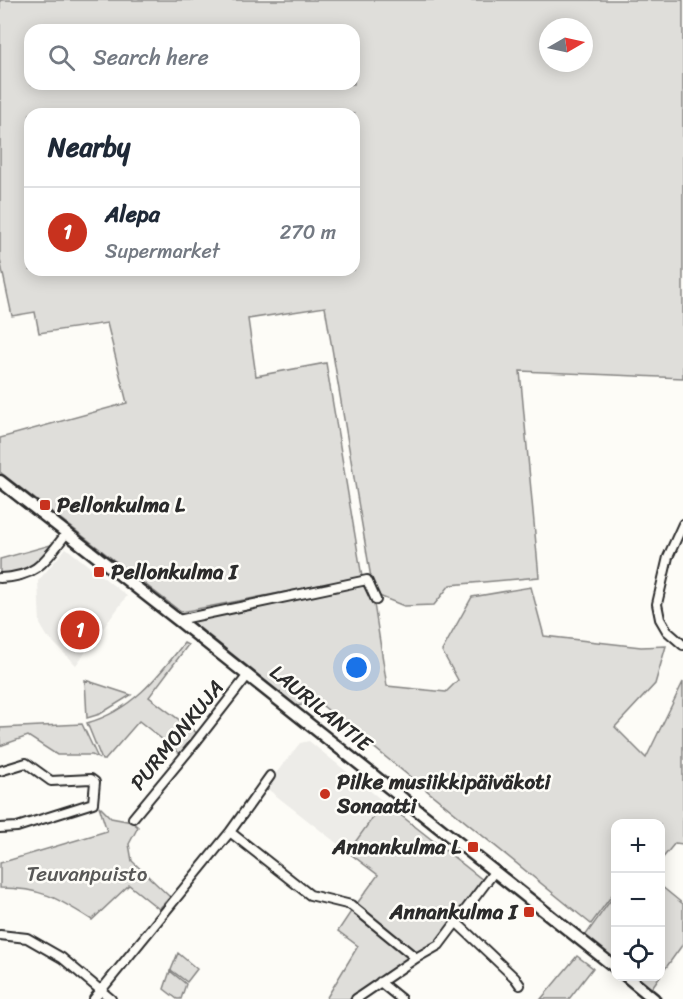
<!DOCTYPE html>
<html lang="en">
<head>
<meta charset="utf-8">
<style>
	:root { --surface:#fff; --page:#f2f2f3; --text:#1f2937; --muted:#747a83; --line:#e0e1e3; --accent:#c8321e }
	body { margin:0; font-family:Sriracha,sans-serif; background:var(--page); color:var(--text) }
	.controls { position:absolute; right:18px; bottom:18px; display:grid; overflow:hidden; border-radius:12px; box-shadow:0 3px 15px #0003 }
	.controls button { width:54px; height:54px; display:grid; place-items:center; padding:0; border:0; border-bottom:2px solid var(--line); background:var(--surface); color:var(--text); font:30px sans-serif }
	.compass { position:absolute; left:539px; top:18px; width:54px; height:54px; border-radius:50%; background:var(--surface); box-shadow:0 3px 15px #0003; rotate:81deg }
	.you { position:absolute; left:357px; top:668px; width:21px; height:21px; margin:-15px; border:4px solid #fff; border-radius:50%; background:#1a73e8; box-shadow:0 0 0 9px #1a73e833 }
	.badge { display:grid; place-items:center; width:39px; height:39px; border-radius:50%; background:var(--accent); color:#fff; font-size:20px; font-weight:700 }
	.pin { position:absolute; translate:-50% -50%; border:3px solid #fff; box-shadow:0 2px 6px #0006 }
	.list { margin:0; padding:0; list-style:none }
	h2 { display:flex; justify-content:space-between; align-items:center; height:78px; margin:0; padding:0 24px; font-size:26px }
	h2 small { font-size:20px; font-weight:400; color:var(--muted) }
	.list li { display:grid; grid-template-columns:39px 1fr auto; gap:18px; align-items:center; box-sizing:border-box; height:90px; padding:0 24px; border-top:2px solid var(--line) }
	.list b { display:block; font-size:22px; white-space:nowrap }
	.list p { margin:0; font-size:20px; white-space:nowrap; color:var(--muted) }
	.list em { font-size:20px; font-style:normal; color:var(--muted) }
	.icon { flex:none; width:33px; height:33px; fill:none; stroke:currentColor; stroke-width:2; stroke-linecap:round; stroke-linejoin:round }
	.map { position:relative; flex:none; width:683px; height:999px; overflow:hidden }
	.search { position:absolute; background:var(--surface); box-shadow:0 3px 15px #0003; left:24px; top:24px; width:336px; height:66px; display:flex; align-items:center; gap:15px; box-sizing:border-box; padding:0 21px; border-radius:18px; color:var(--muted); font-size:22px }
	.panel { position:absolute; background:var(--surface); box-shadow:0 3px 15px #0003; left:24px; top:108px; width:336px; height:168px; border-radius:18px }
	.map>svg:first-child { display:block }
</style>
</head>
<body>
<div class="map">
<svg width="683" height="999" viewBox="0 0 683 999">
	<rect width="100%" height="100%" fill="#fdfcf7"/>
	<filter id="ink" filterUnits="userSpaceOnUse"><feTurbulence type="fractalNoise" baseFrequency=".0167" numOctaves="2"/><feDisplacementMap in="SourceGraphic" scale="12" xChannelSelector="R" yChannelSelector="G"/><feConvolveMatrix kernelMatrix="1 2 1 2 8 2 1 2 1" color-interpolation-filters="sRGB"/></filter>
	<g filter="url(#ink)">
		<path fill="#edece8" d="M66,548L127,596L76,665L47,636L40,624L38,581Z
			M309,741L384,802L348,852L265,787L300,743Z"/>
		<path fill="#dfdeda" stroke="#858482" stroke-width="1.5" fill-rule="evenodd" d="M0,0H683V378L520,371L539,577L450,585L434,605L404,606L379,596L371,578L325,307L248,319L256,376L326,363L362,577L181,612L0,472V438L127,403L107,323L39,333L35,312L12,316L0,260ZM548,27H584V63H548ZM30,30H354V84H30ZM30,114H354V270H30Z
			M54,544C34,568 31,571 0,575V559Z
			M363,585L374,604L387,686L446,692L458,680L442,651L472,597L531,587L544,636L641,647L666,646L655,684L615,727L646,758L683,682V844L675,843L661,860L660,824H616L615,891L591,924L318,702L297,706L191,621Z
			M184,643L188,645L149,697L198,734L182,755L139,721L105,760H102L87,723C131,711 158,677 184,643Z
			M85,680L131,695L100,714L87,718Z
			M82,724L98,758L92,755H57L28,736L0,746V728Z
			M384,802L484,881L438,943L416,955L356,905L378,875L348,852Z
			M99,806L111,818L132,822L138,827L129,844L132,861L170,897L159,909L129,885L92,920C57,898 42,888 0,888V863L107,831Z
			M661,886L683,904V944L660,976Z
			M615,894V961L585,936Z
			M352,910L410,957L353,995L351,999H326L358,946L338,931Z
			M178,953L197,969L187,982L171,970Z
			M577,956L593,968L569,999H541Z
			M170,971L186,984L181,999H177L164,989Z
			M660,976L651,989L635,977V976Z"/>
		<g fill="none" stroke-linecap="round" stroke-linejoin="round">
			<g stroke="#2b2b2b" stroke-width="12">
				<path id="street" d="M683,524L668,557L657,604L660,619L667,631L683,645
					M0,578C37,577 45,561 66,534
					M178,620L367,580L376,600
					M0,771L26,763L51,781L91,779L95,782L93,803L17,827L0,828
					M133,818L195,743L248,675
					M230,832L310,895L351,905L416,958
					M457,923L515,978L520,985
					M0,935L27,938L62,958L111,999
					M380,982L401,999
					M94,999L230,832L270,776
					M356,999L416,958L439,945L494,872"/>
			</g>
			<g stroke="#2b2b2b" stroke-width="15">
				<path id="secondary" d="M0,481L178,620L616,968
					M626,976L654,999"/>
			</g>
			<use href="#street" stroke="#fdfcf7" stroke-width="8"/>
			<use href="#secondary" stroke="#fdfcf7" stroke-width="10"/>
		</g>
	</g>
	<g fill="#c8321e" stroke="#fdfcf7" stroke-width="2">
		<rect x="39" y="499" width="12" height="12" rx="3"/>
		<rect x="93" y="566" width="12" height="12" rx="3"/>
		<circle cx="325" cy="794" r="6"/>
		<rect x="467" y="841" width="12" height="12" rx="3"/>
		<rect x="523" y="906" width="12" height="12" rx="3"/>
	</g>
	<g text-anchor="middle" stroke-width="5" stroke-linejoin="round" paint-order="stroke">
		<g font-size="21" font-weight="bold" fill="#2b2b2b" stroke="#fdfcf7" text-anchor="start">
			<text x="57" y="512">Pellonkulma L</text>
			<text x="111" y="579">Pellonkulma I</text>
			<text x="337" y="789">Pilke musiikkipäiväkoti<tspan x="337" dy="24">Sonaatti</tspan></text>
			<text x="461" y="854" text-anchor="end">Annankulma L</text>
			<text x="517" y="919" text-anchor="end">Annankulma I</text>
		</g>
		<g font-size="21" fill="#2b2b2b" stroke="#fdfcf7">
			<text transform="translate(321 708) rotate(39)" y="7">LAURILANTIE</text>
			<text transform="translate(177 735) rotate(-51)" y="7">PURMONKUJA</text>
		</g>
		<g font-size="21" fill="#585857" stroke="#fdfcf7">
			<text x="87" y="881">Teuvanpuisto</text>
		</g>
	</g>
</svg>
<div class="controls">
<button>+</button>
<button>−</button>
<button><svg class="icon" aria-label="locate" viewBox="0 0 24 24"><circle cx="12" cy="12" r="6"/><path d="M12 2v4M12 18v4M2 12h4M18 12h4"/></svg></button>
</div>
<svg class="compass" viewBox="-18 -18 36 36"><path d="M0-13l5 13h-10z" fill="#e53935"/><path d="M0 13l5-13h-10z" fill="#747a83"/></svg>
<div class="you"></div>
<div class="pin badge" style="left:80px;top:630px">1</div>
<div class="search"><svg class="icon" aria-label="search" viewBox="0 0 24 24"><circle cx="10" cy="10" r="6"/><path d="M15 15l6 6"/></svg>Search here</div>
<section class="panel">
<h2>Nearby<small></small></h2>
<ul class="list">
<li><span class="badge">1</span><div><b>Alepa</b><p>Supermarket</p></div><em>270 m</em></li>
</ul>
</section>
</div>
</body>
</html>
